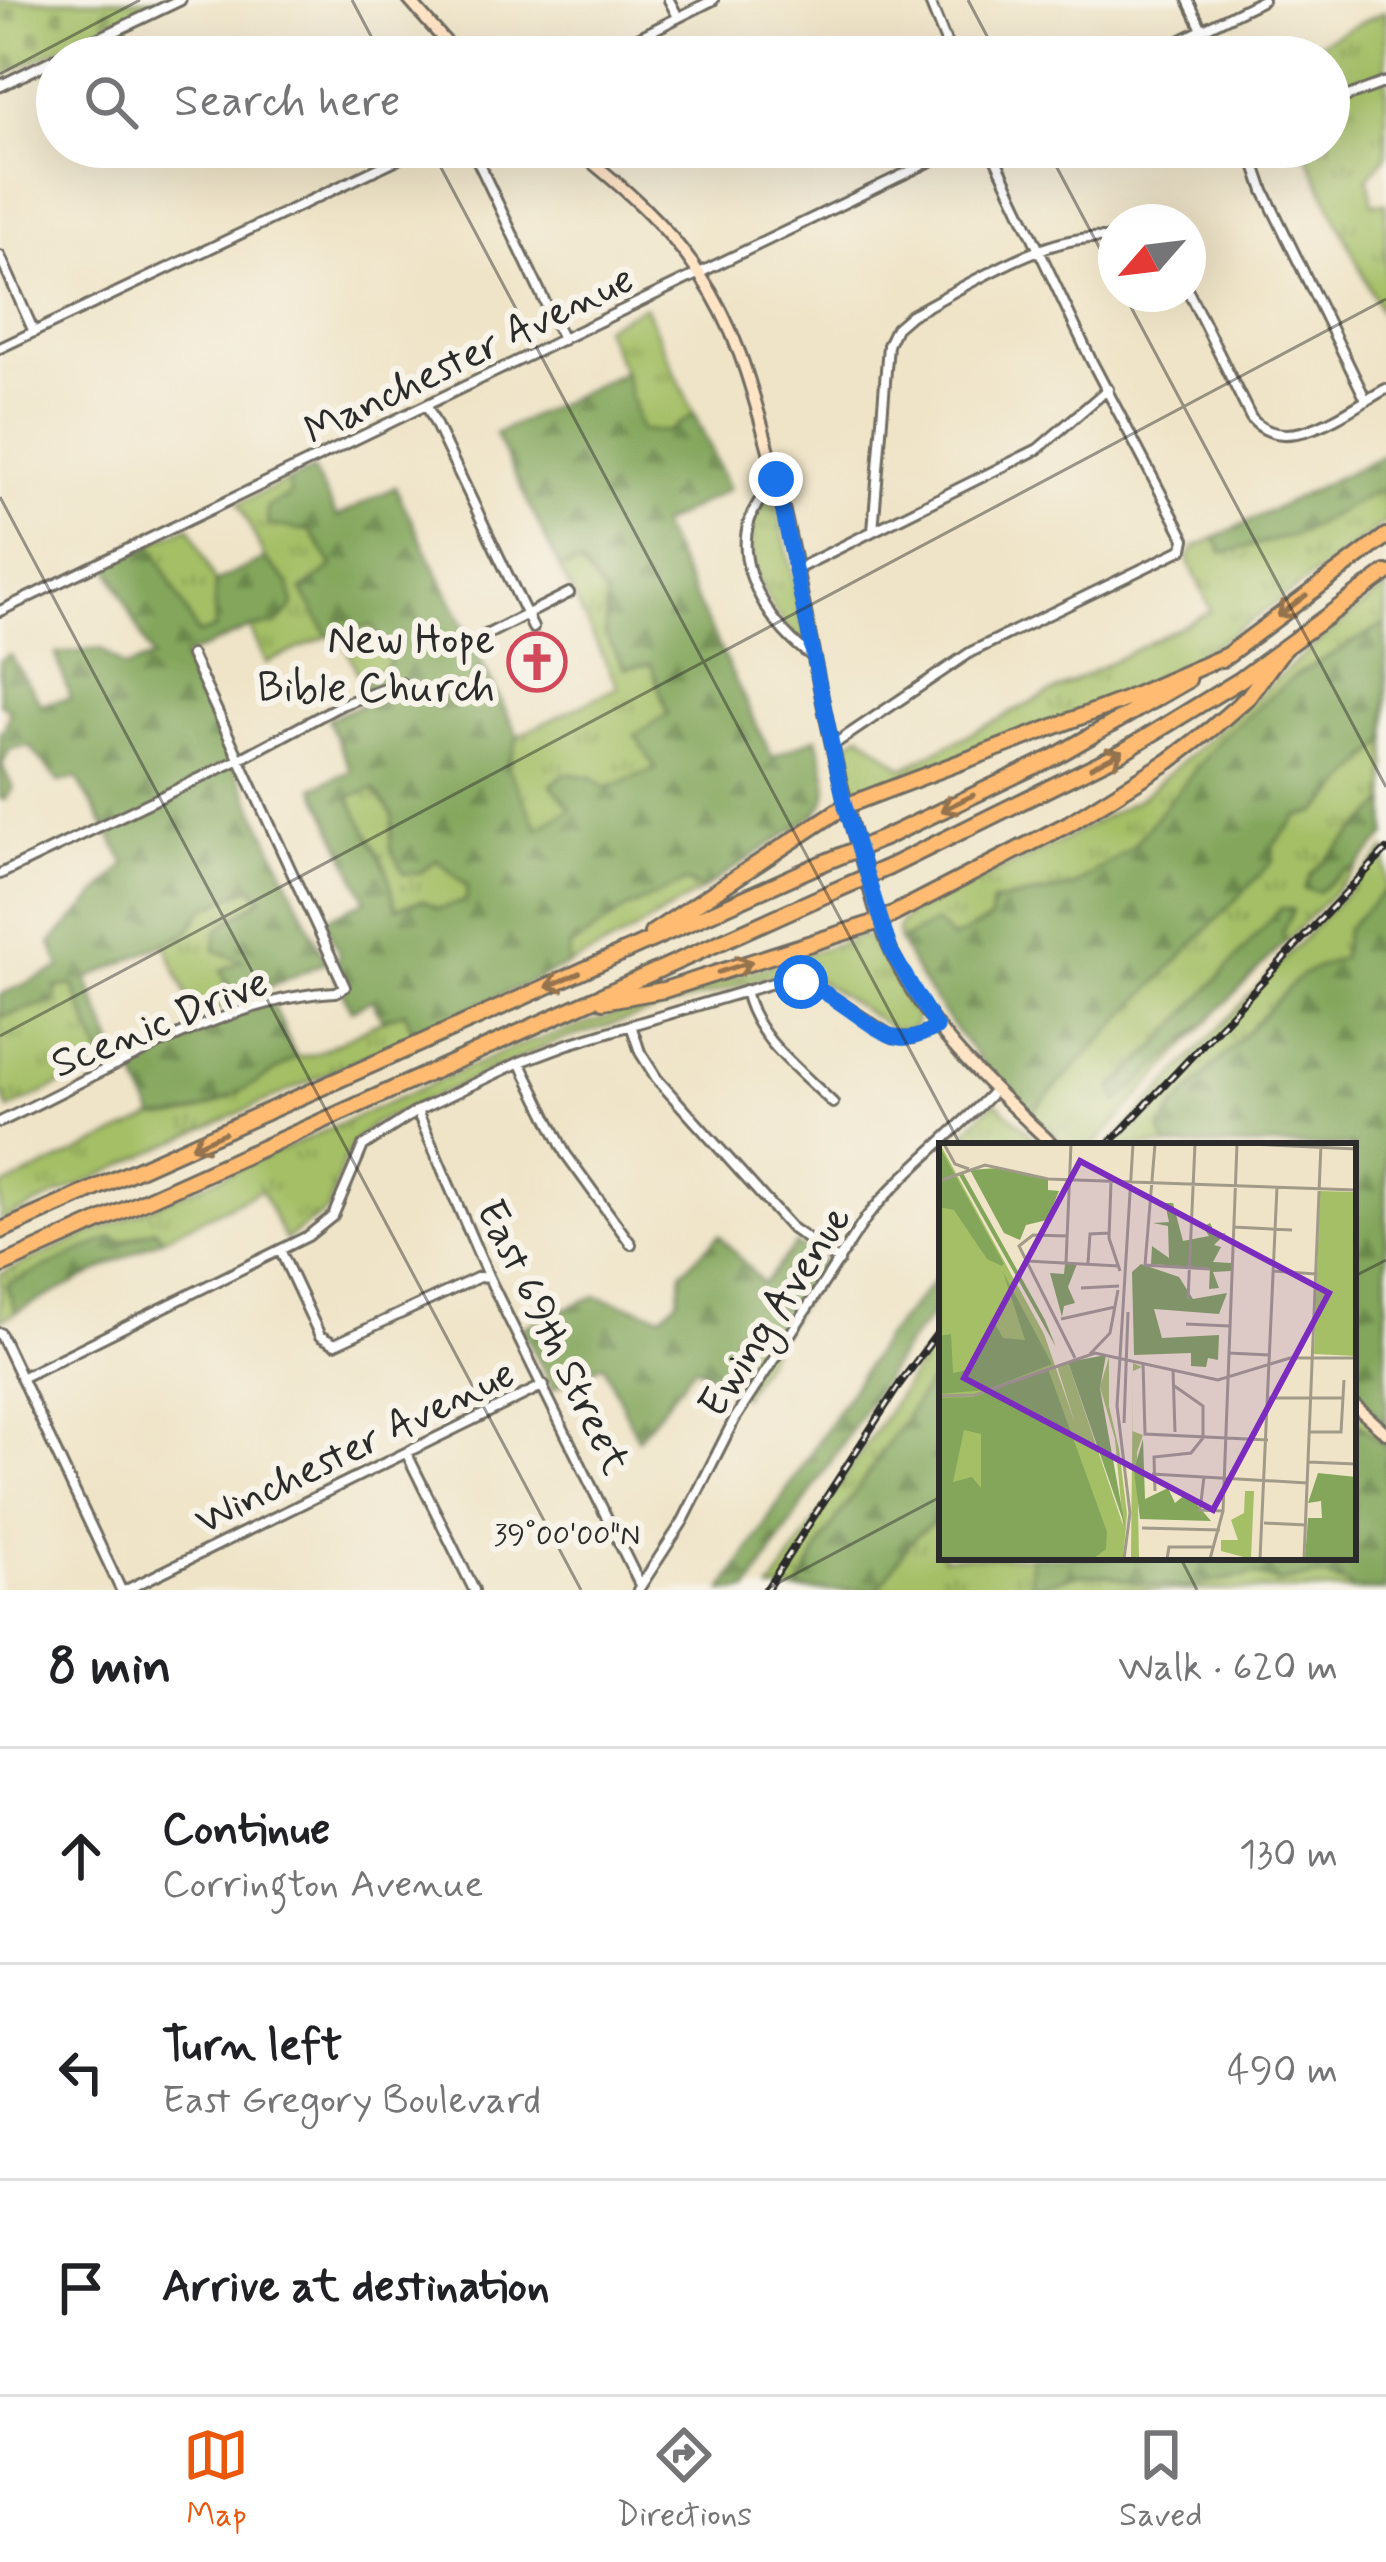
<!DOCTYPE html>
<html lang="en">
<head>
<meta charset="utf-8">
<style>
	:root { --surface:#fff; --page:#f2f2f2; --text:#202124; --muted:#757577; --line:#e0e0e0; --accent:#ea580c }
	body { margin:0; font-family:Mynerve,sans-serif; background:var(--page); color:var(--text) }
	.compass { position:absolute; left:1098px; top:204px; width:108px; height:108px; border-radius:50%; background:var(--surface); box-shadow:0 12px 48px #0002; rotate:242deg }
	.stop { position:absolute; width:36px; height:36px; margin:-27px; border:9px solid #1a73e8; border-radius:50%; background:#fff }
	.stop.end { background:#1a73e8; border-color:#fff; box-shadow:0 3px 12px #0008 }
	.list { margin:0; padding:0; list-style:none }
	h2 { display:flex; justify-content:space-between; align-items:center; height:156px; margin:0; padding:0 48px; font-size:51px }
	h2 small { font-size:39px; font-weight:400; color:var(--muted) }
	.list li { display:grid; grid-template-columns:78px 1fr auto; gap:36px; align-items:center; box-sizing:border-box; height:216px; padding:0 48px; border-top:3px solid var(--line) }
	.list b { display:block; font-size:45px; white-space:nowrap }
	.list p { margin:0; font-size:39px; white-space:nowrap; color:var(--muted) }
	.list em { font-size:39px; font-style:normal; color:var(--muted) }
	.icon { flex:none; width:66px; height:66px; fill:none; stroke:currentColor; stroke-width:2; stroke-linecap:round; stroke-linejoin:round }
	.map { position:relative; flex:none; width:1386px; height:1590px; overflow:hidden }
	.search { position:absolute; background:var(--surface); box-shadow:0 12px 48px #0002; left:36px; right:36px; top:36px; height:132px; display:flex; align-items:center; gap:30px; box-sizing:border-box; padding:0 42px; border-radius:66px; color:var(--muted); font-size:45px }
	.sheet { height:804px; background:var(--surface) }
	nav { display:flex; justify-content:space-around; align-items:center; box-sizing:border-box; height:168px; border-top:3px solid var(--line); background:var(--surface); font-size:33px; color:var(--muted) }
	nav a { display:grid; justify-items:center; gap:6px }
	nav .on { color:var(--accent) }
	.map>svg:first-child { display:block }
</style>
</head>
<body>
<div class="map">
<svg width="1386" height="1590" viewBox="0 0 1386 1590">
	<defs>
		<pattern id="grass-tufts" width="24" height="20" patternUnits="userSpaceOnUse" patternTransform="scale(3)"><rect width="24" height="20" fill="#a4bf66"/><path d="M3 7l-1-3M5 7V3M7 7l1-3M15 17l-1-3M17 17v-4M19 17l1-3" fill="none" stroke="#869b54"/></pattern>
		<pattern id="forest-firs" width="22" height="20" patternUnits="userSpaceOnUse" patternTransform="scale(3)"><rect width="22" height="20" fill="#83a65b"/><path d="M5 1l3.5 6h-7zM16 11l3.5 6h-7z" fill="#6b874b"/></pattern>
		<pattern id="cemetery-stones" width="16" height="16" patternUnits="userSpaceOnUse" patternTransform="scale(3)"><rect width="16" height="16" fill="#a4bf66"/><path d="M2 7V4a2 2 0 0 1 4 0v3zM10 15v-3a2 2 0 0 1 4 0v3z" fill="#869b54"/></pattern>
	</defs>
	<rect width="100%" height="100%" fill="#f7f3e8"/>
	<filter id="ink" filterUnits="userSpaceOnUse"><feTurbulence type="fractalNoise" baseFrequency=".00833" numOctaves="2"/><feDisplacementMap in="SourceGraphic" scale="24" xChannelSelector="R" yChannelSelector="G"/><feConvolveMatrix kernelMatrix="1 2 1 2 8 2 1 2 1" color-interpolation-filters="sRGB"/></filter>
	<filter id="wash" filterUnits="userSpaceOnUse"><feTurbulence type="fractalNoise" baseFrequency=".004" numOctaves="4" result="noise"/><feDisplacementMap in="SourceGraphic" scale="48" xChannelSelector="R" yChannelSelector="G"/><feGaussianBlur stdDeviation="2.7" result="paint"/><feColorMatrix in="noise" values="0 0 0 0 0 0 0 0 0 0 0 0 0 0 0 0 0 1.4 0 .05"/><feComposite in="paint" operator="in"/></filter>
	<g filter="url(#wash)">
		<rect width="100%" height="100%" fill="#efe4c7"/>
		<path fill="url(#grass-tufts)" stroke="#687548" stroke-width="3" d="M1386,11V156L1368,178L1373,204L1386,203V310L1381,313L1303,147H1329V57H1290Z
			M645,306L694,414L667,433L639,430L624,372L603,327Z
			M288,481L290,495L333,567L303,590L328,636L266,663L250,628L277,624L289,584L265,559L239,503Z
			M1379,490L1386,495V522C1319,570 1254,624 1182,664C1083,719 971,752 865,792C846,784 845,767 841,748L861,734L903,768L1211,611L1188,559L1196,546L1215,538L1223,553L1298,534Z
			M771,493L775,495L807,642L805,646C765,610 728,540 771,493Z
			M190,526L215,582V629L197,635L151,544Z
			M580,564L606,597L605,634L624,668L651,664L668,715L657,769L606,788L590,777L572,809L537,828L507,769L518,736L618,687L560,569Z
			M1386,588V623L1293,677L1221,738L1132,847L1073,887L992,902L990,920L952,939L936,923L899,941C896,927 899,922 911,913L1060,842L1143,796L1331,631Z
			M373,625L390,662L364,688L339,631Z
			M1386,741V803L1311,874L1318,892L1345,870H1355L1286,941L1282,933L1292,911L1281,909L1161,1042L1112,1088L1117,1101L1212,1017L1094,1146H1067L1030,1114L1273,861V846L1298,816L1317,813Z
			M374,789L393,816L390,848L437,859L467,887L466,901L438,909L396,908L387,871L348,796Z
			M1386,850V1590H770L942,1330V1557H1353V1146H1109Z
			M687,881L702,890L623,938L568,965V948L626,909Z
			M253,887L263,899L242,962L224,985L234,1002L197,1019L165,944L186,934L204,909Z
			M862,936L869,938L916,1016L915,1025L907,1030L893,1029L818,980L774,974L555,1042L374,1123L354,1142L345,1158L328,1210L285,1240L261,1190L163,1238L155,1229L6,1285L16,1312L1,1320L0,1316V1274L515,1047Z
			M73,985L104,1064L9,1109L0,1090V1017L56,1001V987Z
			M405,1012L414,1034L0,1221V1188L154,1117C198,1125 254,1078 292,1059C301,1055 310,1057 319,1052C348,1039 374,1021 405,1012Z
			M995,1101L1043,1146H981L966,1131Z
			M757,1326L784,1329L742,1396L734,1390L744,1374L739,1344Z"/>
		<path fill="url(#forest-firs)" stroke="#576843" stroke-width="3" fill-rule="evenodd" d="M624,372L640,430L667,432L694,414L729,489L660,525L772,757L817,737C823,765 838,795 813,816L702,890L687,881L626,909L569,948L568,965L414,1034L405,1012L382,1019L372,1000L351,1010L334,973L339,953L324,920L366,900L314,787L351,771L328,719L370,701L364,688L390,662L373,625L328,636L302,590L333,566L310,531L268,525L267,507L290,495L288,481L313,470L337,517L395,487L518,736L508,769L538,828L571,809L551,785L565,773L591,777L607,788L656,769L635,735L668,714L651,664L625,668L605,634L606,596L580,564L560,569L495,434ZM374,789L393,815L390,848L404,874L420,873L437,860L467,886L466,901L438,909L423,900L396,908L387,871L349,797Z
			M1386,454V495L1378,490L1298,534L1223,553L1215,538Z
			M151,544L198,634L215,629V582L265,559L289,584L294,605L277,624L250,628L183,657L326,962L234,1002L221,970L241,961L215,950L217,930L262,898L252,887L204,909L186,934L87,979L118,1058L104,1064L73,985L56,987V1001L0,1017V995L60,968L51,943L126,864L77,778L59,782L30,746L10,749L2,765L13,788L4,800L0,799V731L5,728L10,710L0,704V660L10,655L41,704L70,698L56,654L101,649L125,668L152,658L108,566Z
			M1386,623V741L1317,813L1298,816L1273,845V861L1030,1114C975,1057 936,1011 899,941L936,922L952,939L990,920L992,903L1073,887L1132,847L1221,738L1293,677Z
			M1386,803V836L1355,869L1345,870L1318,892L1304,889L1311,874Z
			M1386,889V1424L1353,1395V1146H1167L1160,1128L1176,1106L1301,975L1342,957L1346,929Z
			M1281,908L1293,910L1282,933L1286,941L1212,1017L1118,1102L1112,1089L1161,1042Z
			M271,1000L296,1057C264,1079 193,1124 154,1117L131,1067Z
			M155,1229L163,1238L16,1312L6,1285L113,1237L123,1243Z
			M719,1235L763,1284L796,1244L827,1264L784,1329L757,1326L739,1344L744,1374L734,1390L695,1366L638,1439L603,1364L553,1389L522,1327L595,1296L662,1315L678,1299L682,1272Z
			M942,1272V1304L904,1348L748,1590H723L884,1338Z
			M942,1364V1520C905,1532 901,1565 876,1590H798L824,1538Z
			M1353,1419L1386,1446V1590H1352L1349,1585L1318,1574L1281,1583L1253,1574L1185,1588L1137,1583L1105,1575H1080L1030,1586L1031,1557H1353Z"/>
		<path fill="url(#cemetery-stones)" stroke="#687548" stroke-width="3" d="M0,0H159L0,77Z"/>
	</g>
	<g filter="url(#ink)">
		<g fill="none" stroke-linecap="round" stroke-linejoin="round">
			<g stroke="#706c62" stroke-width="14">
				<path id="minor" d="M669,0L678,17
					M929,0L952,57
					M1188,0L1215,57
					M600,57L713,0
					M1146,57L1263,0
					M1329,103L1386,82
					M471,147L563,340
					M1249,147L1264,191L1366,400
					M0,256L34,332
					M1188,291L1251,418C1287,460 1348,409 1386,389
					M0,348L423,147
					M427,406L533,628
					M775,481C765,494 754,505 749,522C734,570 774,631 812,656
					M873,531L888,345L896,328L911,315C964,288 1057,225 1116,240
					M797,569L1038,449L1108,389
					M0,611L960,147
					M484,636L569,593
					M833,745L971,652L1183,549L1185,539L1091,360L990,147
					M0,874L240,759L341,705L401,683
					M745,990C755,1039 799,1069 833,1103
					M631,1025L640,1052L657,1079L790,1227L839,1261
					M520,1062L565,1153L631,1244
					M417,1111L489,1278L640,1585
					M0,1122C97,1076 230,996 336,992L345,987L191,655
					M280,1250L320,1336L335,1344L479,1277L489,1278
					M0,1333L121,1590
					M21,1378L308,1236L333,1216L363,1146L417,1111L520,1062L568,1044L776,982L815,986L893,1037L912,1038L937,1028
					M407,1454L474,1590
					M126,1590L544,1385
					M638,1590L683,1521L734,1420L866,1218C904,1171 954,1134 995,1090"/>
			</g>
			<g stroke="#706c62" stroke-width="15">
				<path id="tertiary" d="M60,57L180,0
					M0,86L57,58"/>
			</g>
			<g stroke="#706c62" stroke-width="16">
				<path id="secondary" d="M409,0L459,57
					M573,147C621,185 666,223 700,275C737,329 752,389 769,451C805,586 821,725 861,858C870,890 878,923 892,953C928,1032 992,1087 1054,1146
					M1353,1404L1386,1433"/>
			</g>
			<g stroke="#706c62" stroke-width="20">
				<path id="motorway" d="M1222,659L1386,536
					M884,838L1056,756L1188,680
					M889,867L1122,752L1240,680L1386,573
					M652,933L845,806L1127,699L1230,654
					M603,1001L664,990L880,921L1068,824L1169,761L1211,729L1248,697L1284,648
					M0,1231L823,863
					M0,1266L834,891"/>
			</g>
			<use href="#minor" stroke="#fff" stroke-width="8"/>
			<use href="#tertiary" stroke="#fff" stroke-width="9"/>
			<use href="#secondary" stroke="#ffe4c6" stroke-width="10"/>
			<use href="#motorway" stroke="#febb71" stroke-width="14"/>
			<g stroke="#2b2b2b" stroke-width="8">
				<path id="rail" d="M1107,1146L1386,850
					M766,1590L901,1382L942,1327"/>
			</g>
			<use href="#rail" stroke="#f7f3e8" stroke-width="3" stroke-dasharray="9" stroke-linecap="butt"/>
			<g stroke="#706c62" stroke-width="20" stroke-linecap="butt">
				<path id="motorway-bridge" d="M823,863L884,838
					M834,891L889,867"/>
			</g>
			<use href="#motorway-bridge" stroke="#febb71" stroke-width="14"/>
		</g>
		<defs><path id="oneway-shaft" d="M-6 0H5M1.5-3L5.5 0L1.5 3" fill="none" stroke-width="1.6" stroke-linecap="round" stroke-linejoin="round" transform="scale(3)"/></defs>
		<g stroke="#94734e">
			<use href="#oneway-shaft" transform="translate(1292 606) rotate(143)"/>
			<use href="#oneway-shaft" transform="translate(1107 759) rotate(-27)"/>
			<use href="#oneway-shaft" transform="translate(957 803) rotate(154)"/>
			<use href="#oneway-shaft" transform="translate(735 967) rotate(-18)"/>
			<use href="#oneway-shaft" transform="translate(563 980) rotate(156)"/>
			<use href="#oneway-shaft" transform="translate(208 1140) rotate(156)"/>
		</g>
	</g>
	<g fill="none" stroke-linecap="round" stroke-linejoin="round" filter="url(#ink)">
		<path stroke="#1a73e8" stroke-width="15" d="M776,479L845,806L891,951L937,1028C925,1033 913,1040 900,1038C873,1035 836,992 801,982"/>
	</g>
	<path fill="none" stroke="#2b2b2b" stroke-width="3" stroke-opacity="0.45" d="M352,0L382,57M968,0L998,57M0,74L140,0M430,147L961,1146M1046,147L1116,279M1124,294L1386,787M0,497L581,1590M0,1036L1386,299M1353,1277L1386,1260M1180,1557L1197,1590M765,1590L942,1496"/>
	<defs>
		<g id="church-ring" transform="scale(3)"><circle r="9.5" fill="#f7f3e8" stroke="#d1495b" stroke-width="1.5"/><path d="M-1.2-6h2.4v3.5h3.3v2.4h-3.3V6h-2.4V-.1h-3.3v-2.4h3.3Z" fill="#d1495b"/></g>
	</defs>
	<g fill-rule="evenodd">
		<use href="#church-ring" x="537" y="662"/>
	</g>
	<g text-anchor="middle" stroke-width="12" stroke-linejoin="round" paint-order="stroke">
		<g font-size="42" fill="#2b2b2b" stroke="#f7f3e8">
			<text transform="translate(468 353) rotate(-26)" y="15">Manchester Avenue</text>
			<text transform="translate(159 1021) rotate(-22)" y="15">Scenic Drive</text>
			<text transform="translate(773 1310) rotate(-57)" y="15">Ewing Avenue</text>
			<text transform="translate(555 1336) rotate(64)" y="15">East 69th Street</text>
			<text transform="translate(354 1445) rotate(-26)" y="15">Winchester Avenue</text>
		</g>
		<g font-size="42" fill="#2b2b2b" stroke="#f7f3e8" text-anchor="end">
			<text x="495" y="653">New Hope<tspan x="495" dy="48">Bible Church</tspan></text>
		</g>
	</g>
	<g transform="translate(939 1143)">
		<rect width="417" height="417" fill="#efe4c7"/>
		<path d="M1,1L105,191L136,280L118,223L129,219L184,382L176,296L161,244L170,214V263L180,306L188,371L184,416H0ZM194,220L203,224L194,228L193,288L204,292L198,309L200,416H192ZM306,348H315L312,416L282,408V397H299L292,377L305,370Z" fill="#a4bf66"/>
		<path d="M0,3L65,121L63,123L48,116L15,67L0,64ZM58,25L109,37V47L120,48L108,77L87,82L81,97L65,90L31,27ZM24,30L106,177L117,204L20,32ZM226,60H234L244,98L270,93L264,84L271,80L277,92L287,90L275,102L282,104L274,119L292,120V128L274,129L280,145L270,146L271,125L212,121L213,103L230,115L229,83L214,80L230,79ZM126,121H138L129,144L136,160L125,163L123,174L111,130L125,131ZM202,121L240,134L254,156L288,150L280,171L215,166L223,195L280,192L279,217L269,215L267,224L252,223V210L195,212L193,129ZM64,129L113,221L47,247L0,251V193L12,191L14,230L33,226L55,179L64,195L86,197ZM167,212L161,245L186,383L129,219ZM109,226L168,389L167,406L154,416H0V255L34,254ZM25,287L42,291V345L33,334L14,339ZM204,296L206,356L229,345L236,360L248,350L272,378L201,376L195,327ZM379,330L417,334V416H366L369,375H383L382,358L369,360Z" fill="#83a65b" fill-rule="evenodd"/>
		<path d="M381,48L417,49V213L375,211Z" fill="#a4bf66"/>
		<path fill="none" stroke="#a19a89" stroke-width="3" d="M5,1L16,21L30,26M216,1L206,122L271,126M310,1L417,6M0,38L46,22L109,36L417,47M172,39L170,95L181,128M294,84L353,87M128,93L94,92L80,103L136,215M88,118L180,123M127,120L132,1M149,120L151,91L171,90M335,128L377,131M142,145L180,143M249,156L256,1M122,176L176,164M247,181L290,183M289,210L331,212M151,211L171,190L179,147M204,220L206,291L329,297M234,227L236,289M0,253L36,252L156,210L279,237L351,215H417M330,255H404M185,280L189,169M370,289H402L405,237M369,319L417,321M213,331L368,340M265,334L261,367L284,368M216,348L215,314L252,310L264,295V263L234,242M325,380L367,382M203,385L281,387M185,416L191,370L178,263L194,1M228,416L230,404H273M271,416L284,368L298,1M321,416L338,44M365,416L382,1"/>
		<path fill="#7b2cbf" fill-opacity="0.15" stroke="#7b2cbf" stroke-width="6" d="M141,18L390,150L274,367L25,235Z"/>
		<rect width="417" height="417" fill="none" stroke="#2b2b2b" stroke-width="6"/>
	</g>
	<g font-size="30" text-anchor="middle" fill="#2b2b2b" stroke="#f7f3e8" stroke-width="12" stroke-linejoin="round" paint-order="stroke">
		<text x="567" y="1544">39°00'00"N</text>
	</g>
</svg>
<svg class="compass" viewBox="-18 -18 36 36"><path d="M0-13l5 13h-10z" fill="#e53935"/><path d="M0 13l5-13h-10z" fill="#757577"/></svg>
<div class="stop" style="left:801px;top:982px"></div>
<div class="stop end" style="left:776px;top:479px"></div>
<div class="search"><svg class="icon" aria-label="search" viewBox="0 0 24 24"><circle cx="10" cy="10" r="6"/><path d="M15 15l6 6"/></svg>Search here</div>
</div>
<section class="sheet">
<h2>8 min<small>Walk · 620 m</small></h2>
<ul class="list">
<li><svg class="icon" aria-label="ahead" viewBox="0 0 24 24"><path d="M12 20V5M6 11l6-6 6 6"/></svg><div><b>Continue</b><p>Corrington Avenue</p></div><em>130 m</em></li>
<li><svg class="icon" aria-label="left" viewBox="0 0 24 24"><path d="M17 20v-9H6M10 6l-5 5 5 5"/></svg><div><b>Turn left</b><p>East Gregory Boulevard</p></div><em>490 m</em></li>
<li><svg class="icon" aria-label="arrive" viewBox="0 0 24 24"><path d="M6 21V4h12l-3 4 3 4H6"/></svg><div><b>Arrive at destination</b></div></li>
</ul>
</section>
<nav>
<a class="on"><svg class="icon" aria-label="map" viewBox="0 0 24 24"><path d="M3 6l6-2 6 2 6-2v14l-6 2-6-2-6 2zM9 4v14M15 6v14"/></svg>Map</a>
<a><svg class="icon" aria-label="directions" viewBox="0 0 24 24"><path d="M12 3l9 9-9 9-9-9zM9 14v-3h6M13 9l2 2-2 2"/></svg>Directions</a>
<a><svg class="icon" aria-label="saved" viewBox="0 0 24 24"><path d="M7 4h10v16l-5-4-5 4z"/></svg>Saved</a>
</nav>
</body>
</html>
